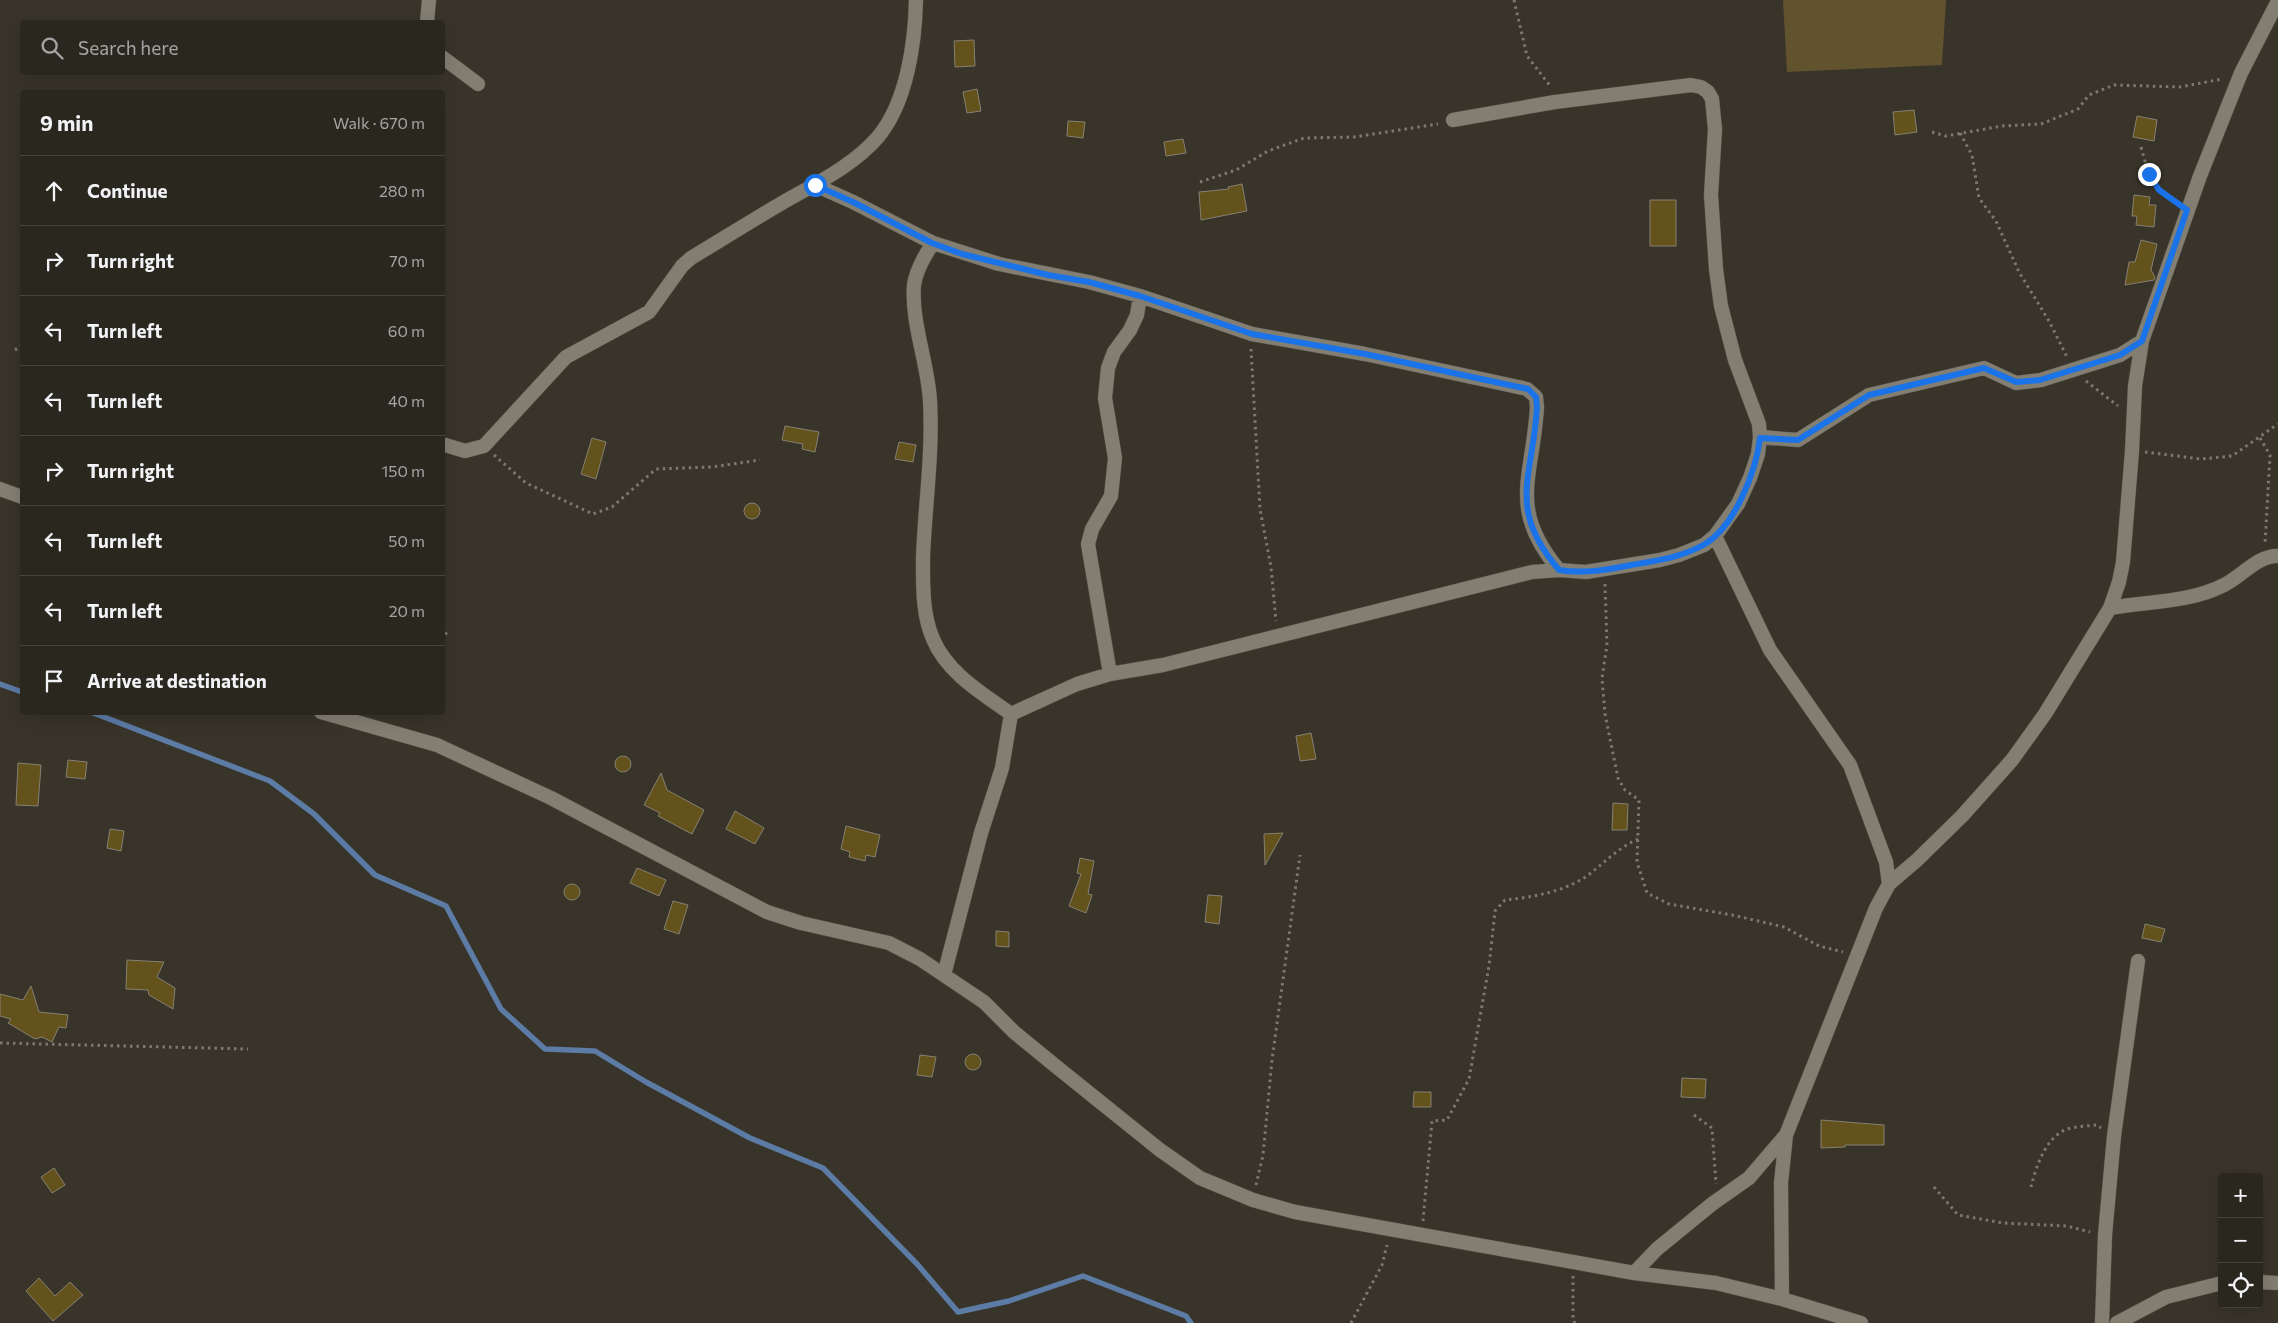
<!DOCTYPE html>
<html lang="en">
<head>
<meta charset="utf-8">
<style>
	:root { --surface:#2a271f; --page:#322f28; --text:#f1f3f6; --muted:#a5a5a4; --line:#46443d }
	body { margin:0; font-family:Commissioner,sans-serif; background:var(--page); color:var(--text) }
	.controls { position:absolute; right:15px; bottom:15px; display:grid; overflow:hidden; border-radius:5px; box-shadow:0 5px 20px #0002 }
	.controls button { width:45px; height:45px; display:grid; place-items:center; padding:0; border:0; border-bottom:1px solid var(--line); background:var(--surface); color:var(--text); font:25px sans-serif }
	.stop { position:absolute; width:15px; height:15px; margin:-11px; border:4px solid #1a73e8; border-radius:50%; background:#fff }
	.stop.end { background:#1a73e8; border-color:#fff; box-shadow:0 1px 5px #0008 }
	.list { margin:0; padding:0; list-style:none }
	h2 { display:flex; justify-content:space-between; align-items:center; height:65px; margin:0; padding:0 20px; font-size:21px }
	h2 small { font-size:16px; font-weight:400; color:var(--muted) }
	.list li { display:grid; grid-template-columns:32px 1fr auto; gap:15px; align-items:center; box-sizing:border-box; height:70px; padding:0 20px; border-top:1px solid var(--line) }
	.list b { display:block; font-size:19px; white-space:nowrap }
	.list em { font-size:16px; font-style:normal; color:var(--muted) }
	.icon { flex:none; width:28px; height:28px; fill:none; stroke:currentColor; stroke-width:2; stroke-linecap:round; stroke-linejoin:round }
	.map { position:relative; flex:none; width:2278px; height:1323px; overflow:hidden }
	.search { position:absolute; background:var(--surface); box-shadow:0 5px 20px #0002; left:20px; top:20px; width:425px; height:55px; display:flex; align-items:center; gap:12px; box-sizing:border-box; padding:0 18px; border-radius:5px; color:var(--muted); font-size:19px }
	.panel { position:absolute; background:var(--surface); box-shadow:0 5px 20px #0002; left:20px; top:90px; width:425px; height:625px; border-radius:5px }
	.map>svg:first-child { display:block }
</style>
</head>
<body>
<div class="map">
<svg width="2278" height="1323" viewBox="0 0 2278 1323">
	<rect width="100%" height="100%" fill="#383429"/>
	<path fill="#61532e" d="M1783,0H1946L1942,65L1787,72Z"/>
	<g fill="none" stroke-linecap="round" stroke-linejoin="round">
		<path stroke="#5c7ba5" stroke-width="5.5" d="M0,684L22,692
			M91,712L270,781L314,814L375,875L446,906L501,1009L545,1049L595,1051L646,1082L750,1138L823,1168L918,1265L958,1312L1009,1301L1083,1276L1186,1316L1191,1323"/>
	</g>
	<path fill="#64521c" stroke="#858073" d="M974,40L975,66L955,67L954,41Z
		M977,89L981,111L967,113L963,92Z
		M1914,110L1917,132L1895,135L1893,112Z
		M2137,116L2157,120L2154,141L2133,137Z
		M1068,121L1085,122L1083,138L1067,136Z
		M1183,139L1186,153L1166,156L1164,142Z
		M1242,184L1247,211L1201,220L1199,192L1229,189L1228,187Z
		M2134,195L2150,197L2149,205H2156L2154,227L2136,225L2137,216H2132Z
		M1650,200H1676V246H1650Z
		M2141,240L2157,244L2151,270L2155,277L2154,280L2125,285L2129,262H2135Z
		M785,426L819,432L815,452L802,449L803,444L782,440Z
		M592,438L606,442L596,479L581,474Z
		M899,442L916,445L913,462L895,459Z
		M744 511a8 8 0 1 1 16 0a8 8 0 1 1-16 0Z
		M1311,733L1316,759L1300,761L1296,736Z
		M615 764a8 8 0 1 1 16 0a8 8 0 1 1-16 0Z
		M68,760L87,762L85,779L66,777Z
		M18,763L41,765L38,806L16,805Z
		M661,773L667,790L704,810L692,834L658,816L660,813L644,805Z
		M1613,803L1628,804L1627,830H1612Z
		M735,811L764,828L755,844L726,829Z
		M846,826L880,835L875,857L866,855L865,861L849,857L850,852L841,849Z
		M110,829L124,831L121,851L107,848Z
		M1283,833L1265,865L1264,834Z
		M1080,858L1094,861L1088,894L1092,895L1086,913L1069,906L1081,874L1077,873Z
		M637,868L666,880L659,896L630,883Z
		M564 892a8 8 0 1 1 16 0a8 8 0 1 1-16 0Z
		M1208,895L1222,896L1219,924L1205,922Z
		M673,901L688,905L679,934L664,929Z
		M2145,924L2165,929L2161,942L2142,938Z
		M996,931L1009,932V947L996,946Z
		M127,960L164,962L157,977L175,988L173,1009L149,995L148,990L126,989Z
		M31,986L39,1012L68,1015L66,1028L59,1027L52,1042L42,1037L35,1039L8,1023L11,1019L0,1016V994L23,1000Z
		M965 1062a8 8 0 1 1 16 0a8 8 0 1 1-16 0Z
		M920,1055L936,1057L932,1077L917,1075Z
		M1682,1078L1706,1079L1705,1098L1681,1097Z
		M1414,1092H1431V1107H1413Z
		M1821,1120L1884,1125V1145H1845V1147L1821,1148Z
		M54,1168L65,1185L52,1193L41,1177Z
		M39,1278L55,1296L70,1282L83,1295L53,1321L26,1291Z"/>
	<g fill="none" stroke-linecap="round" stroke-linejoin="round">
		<g stroke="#555148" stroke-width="15">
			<path id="street" d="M427,22L429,0
				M442,57L478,84
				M815,185L853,202L933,243C925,255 916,270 914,285C911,323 928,363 930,401C933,453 925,505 923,557C923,584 922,614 933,639C947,673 983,694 1011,714
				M933,243L999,264L1089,282L1140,296L1252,334L1365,354L1527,389L1536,397L1537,407C1533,478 1507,508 1559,570
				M1760,437L1798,440L1869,395L1984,368L2016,383L2041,380L2120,355L2142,341
				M442,444L465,451L484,446L566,357L649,312L682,266L691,258C721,240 751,221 782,203C815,184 853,166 878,137C907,102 915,43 916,0
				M0,489L22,497
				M1715,536L1770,650L1850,765L1886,862L1889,884
				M2110,608C2148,601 2189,603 2224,585C2241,577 2258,555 2278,556
				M1110,674L1088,544L1092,529L1111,496L1115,458L1105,398L1108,368L1114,352L1130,330L1137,315L1140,296
				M321,712L437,745L551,798L767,912L801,923L889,943L920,959L984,1002L1014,1032L1058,1068L1160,1150L1200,1178L1253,1200L1295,1212L1634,1273L1716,1283L1782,1299L1861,1323
				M944,975L981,833L1002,768L1011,714L1077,684L1110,674L1163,665L1532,572L1559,570L1586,572L1660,560L1679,555L1704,545L1715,536L1738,504L1750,478L1758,454L1760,437L1759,424L1735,360L1721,306L1716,269L1711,195L1715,129L1712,99L1708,92L1701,87L1691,85L1555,102L1453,120
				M1634,1273L1657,1249L1712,1204L1749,1178L1785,1136
				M2259,1282L2278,1283
				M1782,1299L1781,1183L1786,1135L1876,908L1889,884L1917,860L1962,816L2012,760L2045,714L2110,608L2119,582L2123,562L2132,451L2135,386L2142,341L2200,176L2241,73L2278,1
				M2102,1323L2105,1235L2114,1136L2138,961
				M2117,1323L2166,1297L2222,1283"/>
		</g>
		<path stroke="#7c7970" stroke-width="3" stroke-dasharray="2.5 4" stroke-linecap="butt" d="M1514,0L1527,56L1551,87
			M1932,132L1946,136L2002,126L2041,124L2078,109L2089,95L2114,85L2180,87L2222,79
			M1960,133L1972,155L1979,198L1996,221L2019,272L2049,321L2067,357
			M2141,147C2148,174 2154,186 2175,203
			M1200,182L1236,170L1268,151L1304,138L1354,137L1438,124
			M1251,349L1260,509L1271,567L1276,621
			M15,350L22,345
			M2086,381L2118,406
			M2260,438L2270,455L2265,544
			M2145,452L2201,459L2232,456L2278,424
			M494,455L526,483L593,514L612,507L656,469L712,467L760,460
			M1605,584L1607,645L1602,678L1605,714L1618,778L1625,790L1639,800L1637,862L1647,893L1669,904L1732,915L1784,927L1819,946L1843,952
			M442,640L449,629
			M0,1043L248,1049
			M1694,1115L1712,1128L1716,1184
			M1256,1185L1263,1155L1272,1060L1300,855
			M1934,1187L1958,1215L2003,1223L2067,1226L2090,1232
			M2031,1187C2036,1167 2045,1139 2065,1130C2074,1126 2088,1126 2097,1125L2101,1128
			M1423,1221L1432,1121L1447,1120L1469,1079L1489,966L1495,911L1505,900C1533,897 1563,892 1587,876C1604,863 1618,848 1638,839
			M1573,1276V1320L1575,1323
			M1351,1323L1382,1265L1387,1245"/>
		<use href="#street" stroke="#837e72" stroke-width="14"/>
	</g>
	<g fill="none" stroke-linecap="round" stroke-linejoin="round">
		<path stroke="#1a73e8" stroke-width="6" d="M815,185L853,202L932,243L962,254L1048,275L1089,282L1140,296L1252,334L1365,354L1528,389L1536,397L1537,407C1533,478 1506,508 1559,570C1583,574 1607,570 1631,565C1656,561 1683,557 1705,544C1735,526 1756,471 1760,438L1798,440L1869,395L1984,368L2016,382L2040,380L2120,355L2142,341L2187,210L2159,190L2149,174"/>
	</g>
</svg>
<div class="controls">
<button>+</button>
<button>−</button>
<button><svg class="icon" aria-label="locate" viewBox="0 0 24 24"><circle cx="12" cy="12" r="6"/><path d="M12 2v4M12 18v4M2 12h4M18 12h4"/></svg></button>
</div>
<div class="stop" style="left:815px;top:185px"></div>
<div class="stop end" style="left:2149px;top:174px"></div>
<div class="search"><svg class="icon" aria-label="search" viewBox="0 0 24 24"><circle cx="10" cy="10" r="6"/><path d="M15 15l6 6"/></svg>Search here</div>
<section class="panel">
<h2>9 min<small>Walk · 670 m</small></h2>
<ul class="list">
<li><svg class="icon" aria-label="ahead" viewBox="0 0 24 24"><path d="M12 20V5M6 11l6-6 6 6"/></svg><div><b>Continue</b></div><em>280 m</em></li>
<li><svg class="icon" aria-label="right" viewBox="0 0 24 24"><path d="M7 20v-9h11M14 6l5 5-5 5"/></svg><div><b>Turn right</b></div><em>70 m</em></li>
<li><svg class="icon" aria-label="left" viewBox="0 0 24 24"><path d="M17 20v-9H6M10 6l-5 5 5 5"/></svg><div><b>Turn left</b></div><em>60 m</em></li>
<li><svg class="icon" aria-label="left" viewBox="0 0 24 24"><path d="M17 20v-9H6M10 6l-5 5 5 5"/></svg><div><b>Turn left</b></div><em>40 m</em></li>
<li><svg class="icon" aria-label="right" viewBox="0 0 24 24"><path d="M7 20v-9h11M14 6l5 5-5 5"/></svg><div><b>Turn right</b></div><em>150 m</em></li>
<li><svg class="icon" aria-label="left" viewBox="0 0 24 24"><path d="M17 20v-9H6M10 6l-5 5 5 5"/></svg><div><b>Turn left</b></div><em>50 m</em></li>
<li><svg class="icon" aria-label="left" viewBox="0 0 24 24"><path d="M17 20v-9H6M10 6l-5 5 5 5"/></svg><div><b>Turn left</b></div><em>20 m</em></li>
<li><svg class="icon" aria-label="arrive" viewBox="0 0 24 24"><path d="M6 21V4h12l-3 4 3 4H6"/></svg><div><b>Arrive at destination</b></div></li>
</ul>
</section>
</div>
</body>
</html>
